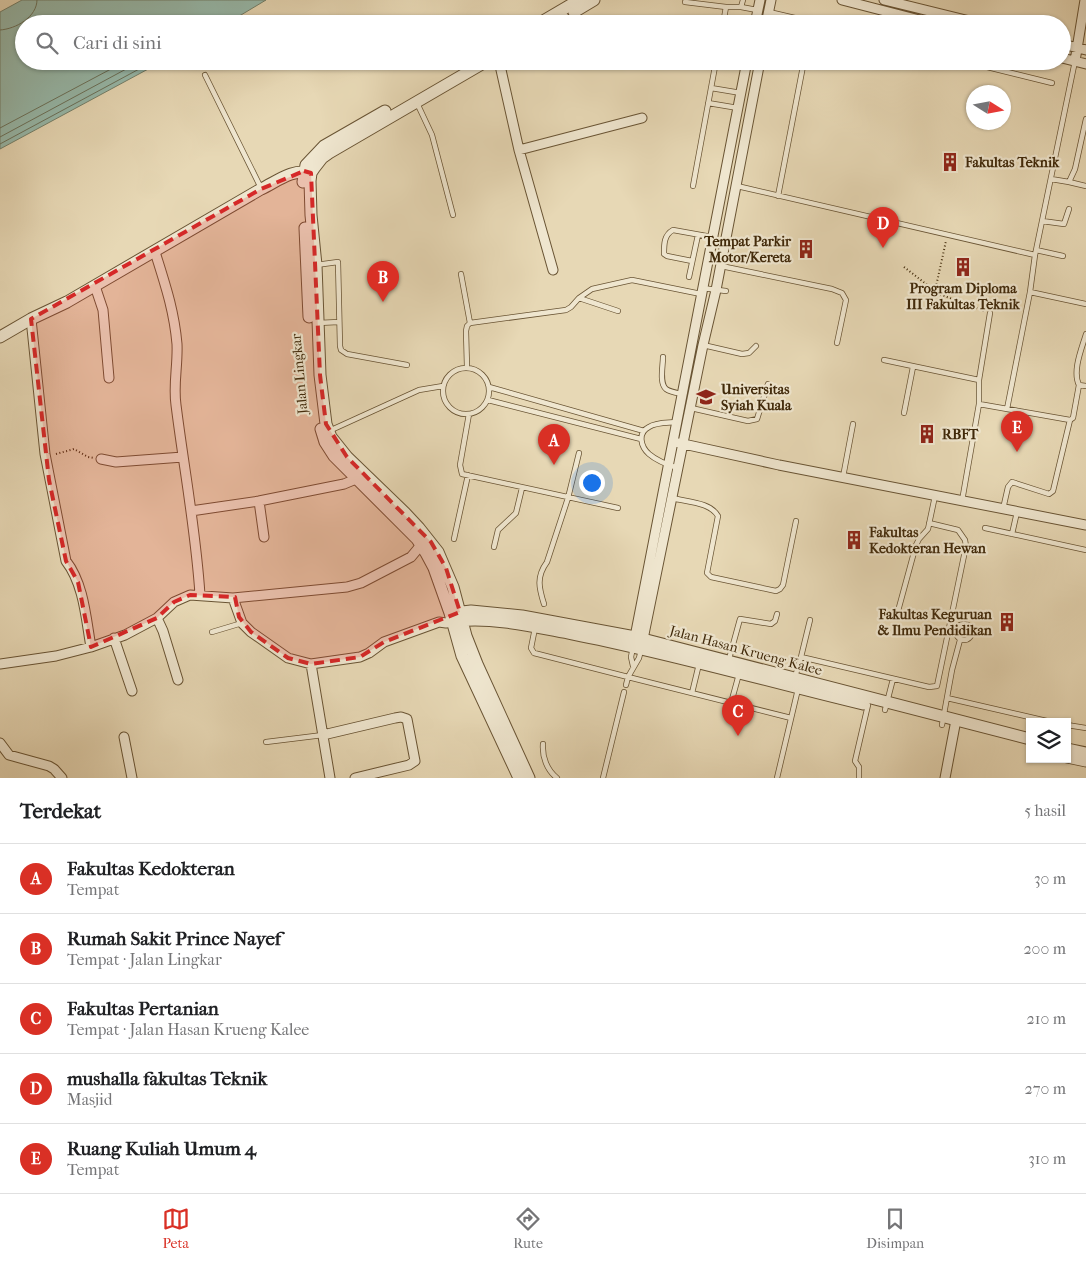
<!DOCTYPE html>
<html lang="id">
<head>
<meta charset="utf-8">
<style>
	:root { --surface:#fff; --page:#f2f2f2; --text:#202124; --muted:#757577; --line:#e0e0e0; --accent:#d93025 }
	body { margin:0; font-family:"IM FELL French Canon",serif; background:var(--page); color:var(--text) }
	.controls { position:absolute; right:15px; bottom:15px; display:grid; overflow:hidden; border-radius:0px; box-shadow:0 1px 4px #0004 }
	.controls button { width:45px; height:45px; display:grid; place-items:center; padding:0; border:0; border-bottom:1px solid var(--line); background:var(--surface); color:var(--text); font:25px sans-serif }
	.compass { position:absolute; left:966px; top:85px; width:45px; height:45px; border-radius:50%; background:var(--surface); box-shadow:0 1px 4px #0004; rotate:101deg }
	.you { position:absolute; left:591px; top:482px; width:18px; height:18px; margin:-12px; border:4px solid #fff; border-radius:50%; background:#1a73e8; box-shadow:0 0 0 8px #1a73e833 }
	.badge { display:grid; place-items:center; width:32px; height:32px; border-radius:50%; background:var(--accent); color:#fff; font-size:16px; font-weight:700 }
	.pin { position:absolute; translate:-50% -41px; filter:drop-shadow(0 1px 2px #0008) }
	.pin::after { content:''; position:absolute; top:26px; width:18px; height:15px; background:inherit; clip-path:polygon(0 0,100% 0,50% 100%) }
	.list { margin:0; padding:0; list-style:none }
	h2 { display:flex; justify-content:space-between; align-items:center; height:65px; margin:0; padding:0 20px; font-size:21px }
	h2 small { font-size:16px; font-weight:400; color:var(--muted) }
	.list li { display:grid; grid-template-columns:32px 1fr auto; gap:15px; align-items:center; box-sizing:border-box; height:70px; padding:0 20px; border-top:1px solid var(--line) }
	.list b { display:block; font-size:19px; white-space:nowrap }
	.list p { margin:0; font-size:16px; white-space:nowrap; color:var(--muted) }
	.list em { font-size:16px; font-style:normal; color:var(--muted) }
	.icon { flex:none; width:28px; height:28px; fill:none; stroke:currentColor; stroke-width:2; stroke-linecap:round; stroke-linejoin:round }
	.map { position:relative; flex:none; width:1086px; height:778px; overflow:hidden }
	.search { position:absolute; background:var(--surface); box-shadow:0 1px 4px #0004; left:15px; right:15px; top:15px; height:55px; display:flex; align-items:center; gap:12px; box-sizing:border-box; padding:0 18px; border-radius:28px; color:var(--muted); font-size:19px }
	.sheet { height:415px; background:var(--surface) }
	nav { display:flex; justify-content:space-around; align-items:center; box-sizing:border-box; height:70px; border-top:1px solid var(--line); background:var(--surface); font-size:14px; color:var(--muted) }
	nav a { display:grid; justify-items:center; gap:2px }
	nav .on { color:var(--accent) }
	.map>svg:first-child { display:block }
</style>
</head>
<body>
<div class="map">
<svg width="1086" height="778" viewBox="0 0 1086 778">
	<rect width="100%" height="100%" fill="#e7d8b5"/>
	<filter id="stains"><feTurbulence type="fractalNoise" baseFrequency=".004" numOctaves="4"/><feColorMatrix values="0 0 0 0 .2 0 0 0 0 .09 0 0 0 0 .02 0 0 0 .5 -.17"/></filter>
	<radialGradient id="worn" r=".72"><stop offset=".6" stop-color="#630" stop-opacity="0"/><stop offset="1" stop-color="#630" stop-opacity=".3"/></radialGradient>
	<path fill="#97baac" stroke="#74806b" d="M22,0H266L226,24H24V61H163L0,149V12Z"/>
	<g fill="none" stroke-linecap="round" stroke-linejoin="round">
		<path stroke="#6b715a" stroke-width="1" d="M0,30C16,29 37,17 37,0
			M0,128L126,61
			M0,137L141,61
			M0,144L154,61"/>
		<g stroke="#695434" stroke-width="6">
			<path id="service" d="M685,2L726,7L723,24
				M726,7H741L743,0
				M741,7L757,10
				M769,12L812,22
				M812,24V22L819,24
				M922,61L929,64L934,61
				M963,61L1052,83
				M205,75L261,188
				M711,88L741,93
				M417,103L432,135L453,215
				M708,103L738,108
				M1051,179L1069,182L1075,169L1086,119
				M1069,182L1086,186
				M693,186L716,61
				M737,186L1035,255
				M778,196L804,61
				M1042,221L1064,224L1069,209
				M1036,250L1063,256
				M692,261L667,256L664,254C664,244 664,235 673,230L712,237
				M316,265L338,262L340,346L341,350L347,354L407,365
				M721,266L832,289L842,293L846,300L837,343
				M461,274L470,323
				M689,277L698,235
				M702,288L726,291
				M1030,292L1086,304
				M579,298L618,311
				M318,323L339,322
				M703,345L742,354L749,353L756,346
				M663,357C663,366 659,383 666,389C670,392 677,393 682,394
				M884,360L979,380
				M467,367L466,331L467,326L470,323L566,310L571,307L579,298L592,289L632,280L701,294
				M443 391a23 23 0 1 1 46 0a23 23 0 1 1-46 0Z
				M1079,385C1072,371 1082,348 1086,334
				M489,387L644,431
				M488,400L641,439
				M979,404V380L990,313
				M691,408L748,421L757,419L768,384
				M1007,409L1030,292L1035,255L1075,61
				M904,413L913,367
				M469,414L460,465L462,474L618,508
				M677,422C668,423 656,422 649,427C637,433 641,447 649,454C657,461 668,465 678,468
				M329,431L419,390L443,386
				M843,477L853,424
				M672,498C687,502 710,502 718,516L707,573L711,577L776,591L780,589L783,585L796,521
				M962,501L979,404L1070,420L1073,418L1079,385L1086,386
				M1003,509L1008,487L1012,482L1049,494L1053,491L1070,420
				M985,528L1086,550
				M1012,534L1017,512
				M454,539L468,475
				M494,547L498,530L516,513L522,488
				M544,604C539,588 536,577 547,562L568,498L579,453
				M898,611L916,545L919,539L928,529L935,496
				M956 632a8 8 0 1 1 16 0a8 8 0 1 1-16 0Z
				M535,628L531,648L534,653L628,677L626,685
				M212,632L242,623
				M633,647L631,657L633,666
				M641,650L639,658L628,677L791,718
				M801,657L810,620
				M729,659L740,619L771,624L775,621L777,614
				M795,677L801,657L929,687L937,686L966,546L965,540L958,530L929,523
				M692,693L699,664
				M947,698L1051,722
				M731,703L739,674
				M885,710L893,679
				M942,725L952,670L960,640
				M1067,725L1086,728
				M266,742L323,735
				M543,744C542,757 547,770 557,778
				M603,778L624,692
				M777,778L798,689
				M859,778V767L855,761L868,705"/>
		</g>
		<g stroke="#695434" stroke-width="11">
			<path id="minor" d="M842,0L935,24
				M884,0L982,24
				M564,17L567,24
				M755,24L760,0
				M766,24L771,0
				M1062,44L1086,50
				M1062,58L1086,64
				M499,61L519,150L553,270
				M1075,61L1085,0
				M519,150L642,118
				M155,252C165,284 174,310 177,344C178,365 173,385 176,405C184,469 196,531 200,595
				M95,286L103,310L109,378
				M31,319L45,454L66,561C84,584 86,619 91,647
				M679,443L779,465L1086,525
				M101,459L116,462L183,457
				M259,501L264,537
				M191,511L259,501L344,484L356,479
				M233,598L347,587L361,583L411,557L421,545
				M157,618L163,631L178,680
				M114,638L132,691
				M634,642L747,61
				M642,644L703,345L716,290L760,61
				M0,664L56,656L91,647L125,635L157,618L174,602L190,595L233,598L242,623L251,632L288,658L311,664L360,657L369,653L384,642L439,622L446,623L453,622
				M311,664L330,778
				M323,735L395,718L401,717L407,719L415,761L409,765L355,778
				M124,737L132,778
				M0,743L9,755L49,766L54,769L62,778
				M945,778L956,720"/>
		</g>
		<g stroke="#695434" stroke-width="13">
			<path id="tertiary" d="M574,12L594,0
				M538,24L579,0
				M487,61L329,153L322,158L315,167L311,173L310,181L311,215L316,265L320,375L326,424L331,437L347,457L405,513L419,528L438,552L453,587L466,636L477,664L529,778
				M303,182L306,165L324,146L385,111
				M305,228L309,317
				M0,337L31,319L67,302L261,189C276,182 293,168 310,173
				M321,429L325,442L334,456L417,539L426,553L434,568L450,613L462,656L519,778
				M454,613L471,611L522,616L635,637L1030,739
				M457,621C495,617 535,627 573,634C670,653 767,681 863,704
				M1067,749L1086,753
				M1067,757L1086,761"/>
		</g>
		<path stroke="#3f2809" stroke-width="2" stroke-dasharray="1 2.5" stroke-linecap="butt" d="M904,267L939,294L984,311
			M935,291L946,241
			M56,454L74,449L88,457L94,458"/>
		<use href="#service" stroke="#efe6cf" stroke-width="4.5"/>
		<use href="#minor" stroke="#efe6cf" stroke-width="9"/>
		<use href="#tertiary" stroke="#efe6cf" stroke-width="11"/>
	</g>
	<path fill="#d62828" fill-opacity="0.2" stroke="#d62828" stroke-width="4" stroke-dasharray="10 6" stroke-linejoin="round" d="M304,171L311,173L320,375L326,424L347,457L431,542L446,568L460,612L384,642L360,657L311,664L288,658L251,632L239,617L235,597L190,595L174,602L157,618L91,647L78,582L66,561L49,480L31,319L261,189Z"/>
	<defs>
		<g id="building-bare" transform="scale(1.5)"><path d="M-4-6H4V6H1V3H-1V6H-4ZM-2.5-4.3h1.7v1.8h-1.7ZM.8-4.3h1.7v1.8H.8ZM-2.5-1h1.7V.8h-1.7ZM.8-1h1.7V.8H.8Z" fill="#8f2418" stroke="#efe6cf" stroke-width="2.5" paint-order="stroke"/></g>
		<g id="university-bare" transform="scale(1.5)"><path d="M0-5L7-2L0 1L-7-2ZM-4 1L0 2.5L4 1V4Q0 6-4 4Z" fill="#8f2418" stroke="#efe6cf" stroke-width="2.5" paint-order="stroke"/></g>
	</defs>
	<g fill-rule="evenodd">
		<use href="#building-bare" x="950" y="162"/>
		<use href="#building-bare" x="806" y="249"/>
		<use href="#building-bare" x="963" y="267"/>
		<use href="#university-bare" x="706" y="397"/>
		<use href="#building-bare" x="927" y="434"/>
		<use href="#building-bare" x="854" y="540"/>
		<use href="#building-bare" x="1007" y="622"/>
	</g>
	<g text-anchor="middle" stroke-width="4.5" stroke-linejoin="round" paint-order="stroke">
		<g font-size="14" font-weight="bold" fill="#3f2809" stroke="#efe6cf" text-anchor="start">
			<text x="965" y="167">Fakultas Teknik</text>
			<text x="791" y="246" text-anchor="end">Tempat Parkir<tspan x="791" dy="16">Motor/Kereta</tspan></text>
			<text x="963" y="293" text-anchor="middle">Program Diploma<tspan x="963" dy="16">III Fakultas Teknik</tspan></text>
			<text x="721" y="394">Universitas<tspan x="721" dy="16">Syiah Kuala</tspan></text>
			<text x="942" y="439">RBFT</text>
			<text x="869" y="537">Fakultas<tspan x="869" dy="16">Kedokteran Hewan</tspan></text>
			<text x="992" y="619" text-anchor="end">Fakultas Keguruan<tspan x="992" dy="16">&amp; Ilmu Pendidikan</tspan></text>
		</g>
		<g font-size="14" fill="#3f2809" stroke="#efe6cf">
			<text transform="translate(299 374) rotate(-95)" y="5">Jalan Lingkar</text>
			<text transform="translate(746 650) rotate(15)" y="5">Jalan Hasan Krueng Kalee</text>
		</g>
	</g>
	<rect width="100%" height="100%" filter="url(#stains)"/>
	<rect width="100%" height="100%" fill="url(#worn)"/>
</svg>
<div class="controls">
<button><svg class="icon" aria-label="layers" viewBox="0 0 24 24"><path d="M12 4l9 5-9 5-9-5zM3 14l9 5 9-5"/></svg></button>
</div>
<svg class="compass" viewBox="-18 -18 36 36"><path d="M0-13l5 13h-10z" fill="#e53935"/><path d="M0 13l5-13h-10z" fill="#757577"/></svg>
<div class="you"></div>
<div class="pin badge" style="left:554px;top:465px">A</div>
<div class="pin badge" style="left:383px;top:302px">B</div>
<div class="pin badge" style="left:738px;top:736px">C</div>
<div class="pin badge" style="left:883px;top:248px">D</div>
<div class="pin badge" style="left:1017px;top:452px">E</div>
<div class="search"><svg class="icon" aria-label="search" viewBox="0 0 24 24"><circle cx="10" cy="10" r="6"/><path d="M15 15l6 6"/></svg>Cari di sini</div>
</div>
<section class="sheet">
<h2>Terdekat<small>5 hasil</small></h2>
<ul class="list">
<li><span class="badge">A</span><div><b>Fakultas Kedokteran</b><p>Tempat</p></div><em>30 m</em></li>
<li><span class="badge">B</span><div><b>Rumah Sakit Prince Nayef</b><p>Tempat · Jalan Lingkar</p></div><em>200 m</em></li>
<li><span class="badge">C</span><div><b>Fakultas Pertanian</b><p>Tempat · Jalan Hasan Krueng Kalee</p></div><em>210 m</em></li>
<li><span class="badge">D</span><div><b>mushalla fakultas Teknik</b><p>Masjid</p></div><em>270 m</em></li>
<li><span class="badge">E</span><div><b>Ruang Kuliah Umum 4</b><p>Tempat</p></div><em>310 m</em></li>
</ul>
</section>
<nav>
<a class="on"><svg class="icon" aria-label="map" viewBox="0 0 24 24"><path d="M3 6l6-2 6 2 6-2v14l-6 2-6-2-6 2zM9 4v14M15 6v14"/></svg>Peta</a>
<a><svg class="icon" aria-label="directions" viewBox="0 0 24 24"><path d="M12 3l9 9-9 9-9-9zM9 14v-3h6M13 9l2 2-2 2"/></svg>Rute</a>
<a><svg class="icon" aria-label="saved" viewBox="0 0 24 24"><path d="M7 4h10v16l-5-4-5 4z"/></svg>Disimpan</a>
</nav>
</body>
</html>
